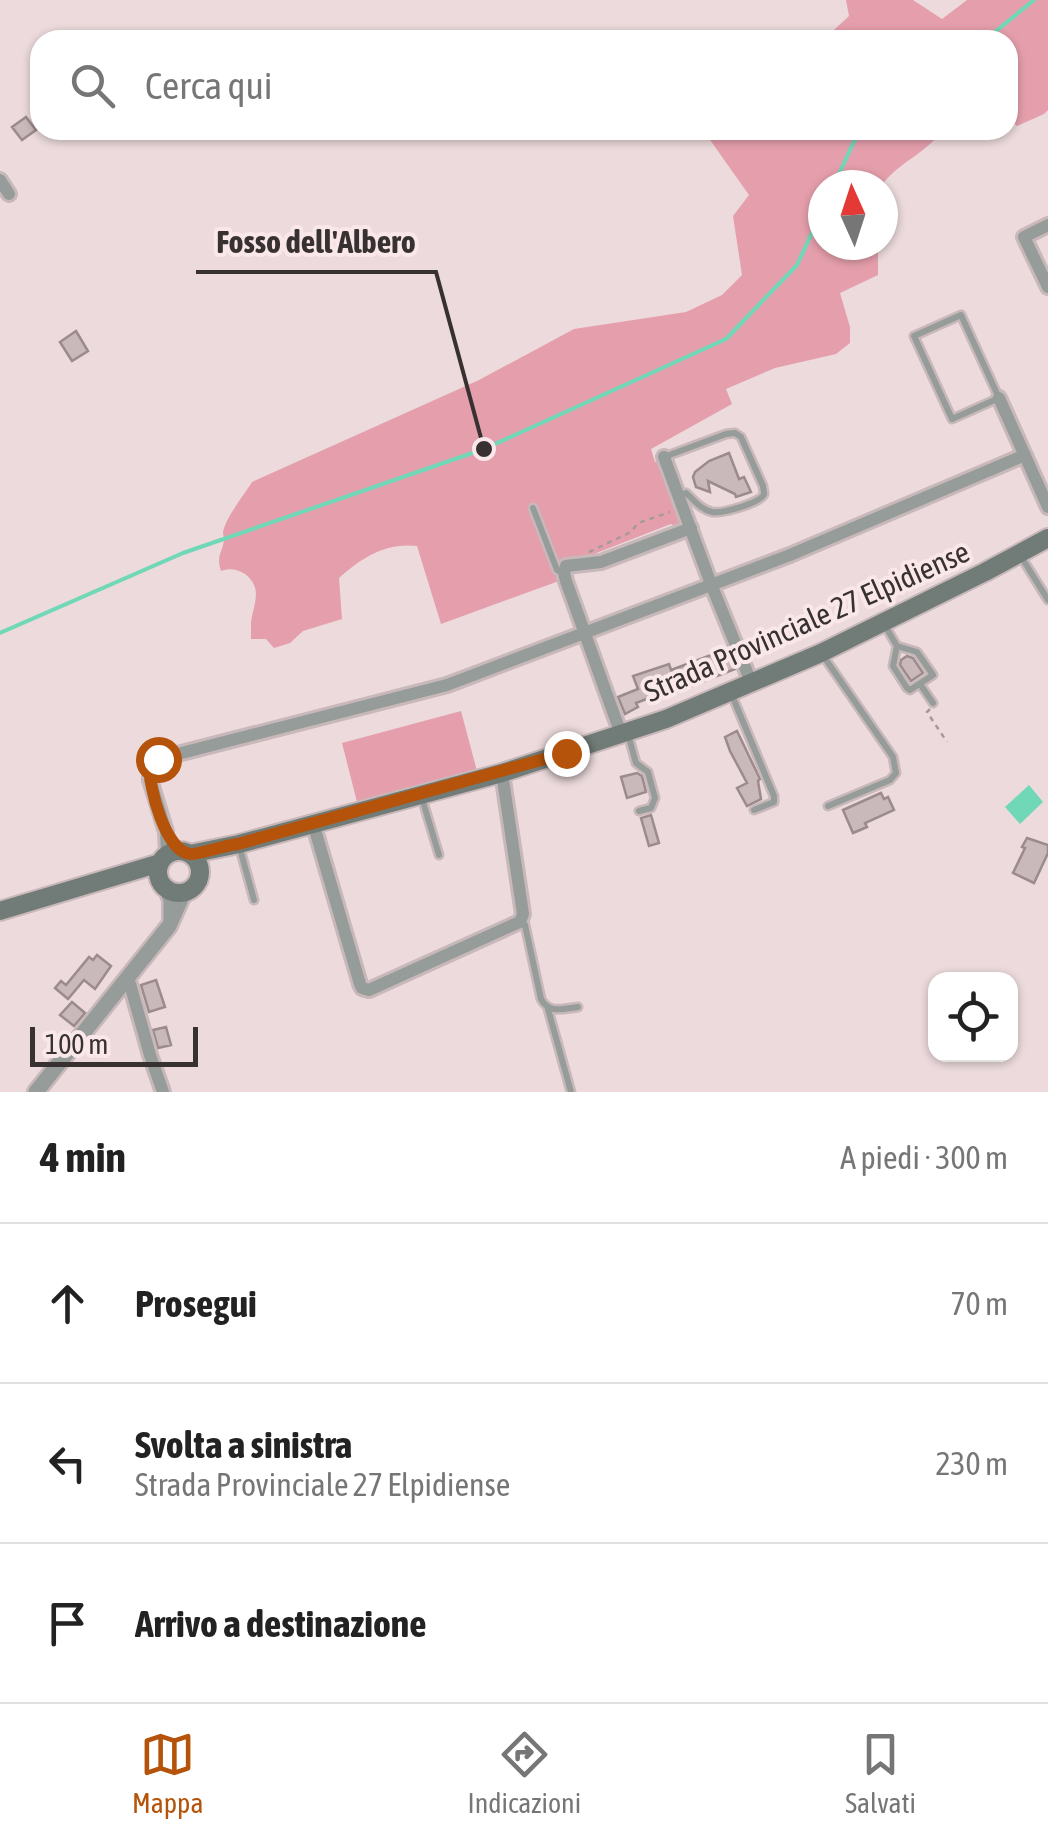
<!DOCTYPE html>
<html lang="it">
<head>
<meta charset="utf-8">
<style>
	:root { --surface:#fff; --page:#f2f2f2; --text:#222; --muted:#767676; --line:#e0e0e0; --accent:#b45309 }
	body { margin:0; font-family:"Asap Condensed",sans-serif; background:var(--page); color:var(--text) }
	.controls { position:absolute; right:30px; bottom:30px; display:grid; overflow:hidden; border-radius:20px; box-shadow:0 2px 8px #0004 }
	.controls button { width:90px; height:90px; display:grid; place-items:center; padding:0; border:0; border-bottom:2px solid var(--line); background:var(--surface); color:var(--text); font:50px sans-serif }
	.compass { position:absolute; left:808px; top:170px; width:90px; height:90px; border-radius:50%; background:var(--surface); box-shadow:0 2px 8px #0004; rotate:357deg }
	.scale { position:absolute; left:30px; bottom:25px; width:168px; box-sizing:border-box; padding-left:10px; border:5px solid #383132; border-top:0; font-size:28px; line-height:35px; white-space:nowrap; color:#383132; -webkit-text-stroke:8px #f9e7e9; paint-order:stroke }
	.stop { position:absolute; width:30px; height:30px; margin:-22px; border:8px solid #b45309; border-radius:50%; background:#fff }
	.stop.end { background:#b45309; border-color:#fff; box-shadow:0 2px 10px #0008 }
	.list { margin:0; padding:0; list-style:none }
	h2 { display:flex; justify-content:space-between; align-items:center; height:130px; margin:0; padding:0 40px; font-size:42px }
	h2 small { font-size:32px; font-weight:400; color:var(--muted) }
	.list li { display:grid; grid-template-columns:65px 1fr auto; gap:30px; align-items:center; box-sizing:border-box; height:160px; padding:0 40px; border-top:2px solid var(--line) }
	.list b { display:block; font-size:38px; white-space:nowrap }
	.list p { margin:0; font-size:32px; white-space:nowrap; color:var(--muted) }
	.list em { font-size:32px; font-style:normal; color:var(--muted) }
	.icon { flex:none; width:55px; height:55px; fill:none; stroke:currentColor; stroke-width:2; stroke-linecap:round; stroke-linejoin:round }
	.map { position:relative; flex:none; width:1048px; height:1092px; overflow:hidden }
	.search { position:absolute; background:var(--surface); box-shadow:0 2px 8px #0004; left:30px; right:30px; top:30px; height:110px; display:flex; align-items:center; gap:25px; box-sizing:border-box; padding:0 35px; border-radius:30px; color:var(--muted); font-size:38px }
	.sheet { height:610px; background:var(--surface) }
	nav { display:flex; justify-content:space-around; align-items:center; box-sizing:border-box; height:140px; border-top:2px solid var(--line); background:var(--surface); font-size:28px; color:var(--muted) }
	nav a { display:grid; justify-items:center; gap:5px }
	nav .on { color:var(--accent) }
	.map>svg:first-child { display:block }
</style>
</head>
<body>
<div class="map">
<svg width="1048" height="1092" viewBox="0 0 1048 1092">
	<rect width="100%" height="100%" fill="#ecdadc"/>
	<path fill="#e59fac" d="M846,0H913L942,19L967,0H1048V110L1044,114L1017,126L1008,117V40H823L849,16Z
		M703,130H943C925,154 899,162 882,185H823V245H878V275L840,293L850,327V343L836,354L775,368L726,389L732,404L651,449L655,462L662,460L679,510V529L671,524L594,554L600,559L575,558L562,563L559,581L441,624L417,546C386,542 361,558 339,578L342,619L303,631L290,643L274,648L266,639H251C251,638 251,623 251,622C254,603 263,588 245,574C237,569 230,568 221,571C216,555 222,554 224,540C224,537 223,535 223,532C226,517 244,495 252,482L479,380L574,329L686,312L722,295L742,275L733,216L749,195Z
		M461,711L477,771L357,802L342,743Z"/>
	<path fill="#70d7b7" d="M1029,785L1043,802L1020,824L1005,807Z"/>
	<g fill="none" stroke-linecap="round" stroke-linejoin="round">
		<path stroke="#70d7b7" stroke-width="4" d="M985,40L1034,0
			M834,185L855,139L868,130
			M0,633L183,553L484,449L726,339L797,265L823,209"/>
	</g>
	<path fill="#cab9bb" stroke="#9b8b8d" stroke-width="2.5" d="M26,117L36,130L22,140L12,127Z
		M76,331L88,351L72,361L60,342Z
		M729,453L739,479L744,477L751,492L736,497L735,494L708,481L710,492L696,487L693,477L695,472L709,461Z
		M727,649L735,669L666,696L665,692L636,703L638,707L625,714L618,697L638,689L633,676L669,664L671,670Z
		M907,656L913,658L923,673L911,681L900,665L901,660Z
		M737,731L760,779L758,781L761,799L747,806L737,788L747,783L730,751L725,737Z
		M637,773L642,776L646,792L627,798L621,777Z
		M881,793L884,799L888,797L894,810L865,823L867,827L853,833L843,810Z
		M651,815L659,843L649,846L641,818Z
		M1027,838L1048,845V853L1034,883L1013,873L1025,848L1022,847Z
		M97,955L111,966L95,989L84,980L68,999L55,988L61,981L66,985L89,957L93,960Z
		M156,980L165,1007L149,1012L141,985Z
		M72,1002L85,1013L74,1026L60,1015Z
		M166,1027L171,1045L158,1048L153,1030Z"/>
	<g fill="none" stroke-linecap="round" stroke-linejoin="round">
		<g stroke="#c8b8ba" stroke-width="11">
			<path id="service" d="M961,315L999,398L952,419L914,336Z
				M664,457L726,434L735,433L741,437L763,486C763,488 764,491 764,494C761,503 721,514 712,512C701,510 694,500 686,493L680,495
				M533,508L557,570L564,573
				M1020,555L1048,600
				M884,624L897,646L917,652L933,675L910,690L907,688L893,666L897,646
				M822,654L893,757L896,773L890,780L828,806
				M920,684L933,703
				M731,693L774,796V802L754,810
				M628,734L636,763L648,772L655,798L651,808L639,811
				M421,795L439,855
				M239,845L254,900
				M521,923L525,925L541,999C549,1014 562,1009 578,1007
				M548,1009L571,1092"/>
		</g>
		<g stroke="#c8b8ba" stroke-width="18">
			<path id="minor" d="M0,180L9,194
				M1048,225L1024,237L1048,287
				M999,398L1048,507
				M664,457L711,584L751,682
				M621,734L566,581L564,573L566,566L601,562L691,528
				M313,823L360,984L362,988L369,990L515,924L520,922L523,914L502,773
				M167,854L166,832L150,780V766L158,759L447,685L790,555L1025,455
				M126,980L130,984L150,1055L163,1092"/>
		</g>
		<g stroke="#c8b8ba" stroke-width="20">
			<path id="tertiary" d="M167,889L171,900V918
				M36,1092L169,926L184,892"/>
		</g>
		<g stroke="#c8b8ba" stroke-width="22">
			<path id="secondary" d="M158 872a21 21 0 1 1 42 0a21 21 0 1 1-42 0Z
				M190,854L239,844L502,773L666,719L821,653L985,572L1048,538
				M0,911L160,863"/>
		</g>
		<path stroke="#a7999b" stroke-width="2.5" stroke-dasharray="5 5" stroke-linecap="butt" d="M589,552L631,532L638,523L670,512
			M930,709L927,712L947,742"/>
		<use href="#service" stroke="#959c99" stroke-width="6"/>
		<use href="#minor" stroke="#959c99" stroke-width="12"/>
		<use href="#tertiary" stroke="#959c99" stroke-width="15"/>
		<use href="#secondary" stroke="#717b77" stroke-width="18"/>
	</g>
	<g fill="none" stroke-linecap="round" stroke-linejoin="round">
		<path stroke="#b45309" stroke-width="12" d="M158,759L150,766C148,787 166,853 191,854C200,854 226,845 238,844L566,753"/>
	</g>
	<g text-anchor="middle" stroke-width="8" stroke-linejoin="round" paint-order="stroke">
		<g font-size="30" fill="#383132" stroke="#f9e7e9">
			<text transform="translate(807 622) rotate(-24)" y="10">Strada Provinciale 27 Elpidiense</text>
		</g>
	</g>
	<path fill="none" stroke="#383132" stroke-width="4" d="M484 449L436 272H196"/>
	<circle fill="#383132" stroke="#f9e7e9" stroke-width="4" cx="484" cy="449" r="10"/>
	<g font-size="32" text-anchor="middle" font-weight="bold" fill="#383132" stroke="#f9e7e9" stroke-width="8" stroke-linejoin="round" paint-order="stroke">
		<text x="316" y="253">Fosso dell'Albero</text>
	</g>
</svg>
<div class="controls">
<button><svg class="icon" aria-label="locate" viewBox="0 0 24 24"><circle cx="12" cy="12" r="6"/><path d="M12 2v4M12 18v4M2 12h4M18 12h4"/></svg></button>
</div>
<svg class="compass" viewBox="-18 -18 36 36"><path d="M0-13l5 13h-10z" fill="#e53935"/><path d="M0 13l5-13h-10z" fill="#767676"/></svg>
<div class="scale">100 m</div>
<div class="stop" style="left:158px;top:759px"></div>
<div class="stop end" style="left:566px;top:753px"></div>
<div class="search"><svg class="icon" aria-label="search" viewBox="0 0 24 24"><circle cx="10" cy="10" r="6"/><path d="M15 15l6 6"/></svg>Cerca qui</div>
</div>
<section class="sheet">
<h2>4 min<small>A piedi · 300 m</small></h2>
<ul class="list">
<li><svg class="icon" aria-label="ahead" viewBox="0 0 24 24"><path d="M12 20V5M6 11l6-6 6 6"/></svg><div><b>Prosegui</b></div><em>70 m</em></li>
<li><svg class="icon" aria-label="left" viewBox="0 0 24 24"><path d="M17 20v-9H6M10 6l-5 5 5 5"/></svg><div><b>Svolta a sinistra</b><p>Strada Provinciale 27 Elpidiense</p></div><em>230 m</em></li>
<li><svg class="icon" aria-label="arrive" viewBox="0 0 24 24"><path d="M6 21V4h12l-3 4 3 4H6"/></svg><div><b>Arrivo a destinazione</b></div></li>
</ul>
</section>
<nav>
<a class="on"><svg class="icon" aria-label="map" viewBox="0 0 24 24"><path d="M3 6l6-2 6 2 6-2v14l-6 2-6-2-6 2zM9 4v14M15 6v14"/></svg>Mappa</a>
<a><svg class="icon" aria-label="directions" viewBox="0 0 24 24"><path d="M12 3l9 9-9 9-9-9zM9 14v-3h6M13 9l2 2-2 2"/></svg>Indicazioni</a>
<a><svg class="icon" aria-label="saved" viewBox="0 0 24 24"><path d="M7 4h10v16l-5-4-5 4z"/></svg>Salvati</a>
</nav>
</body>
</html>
